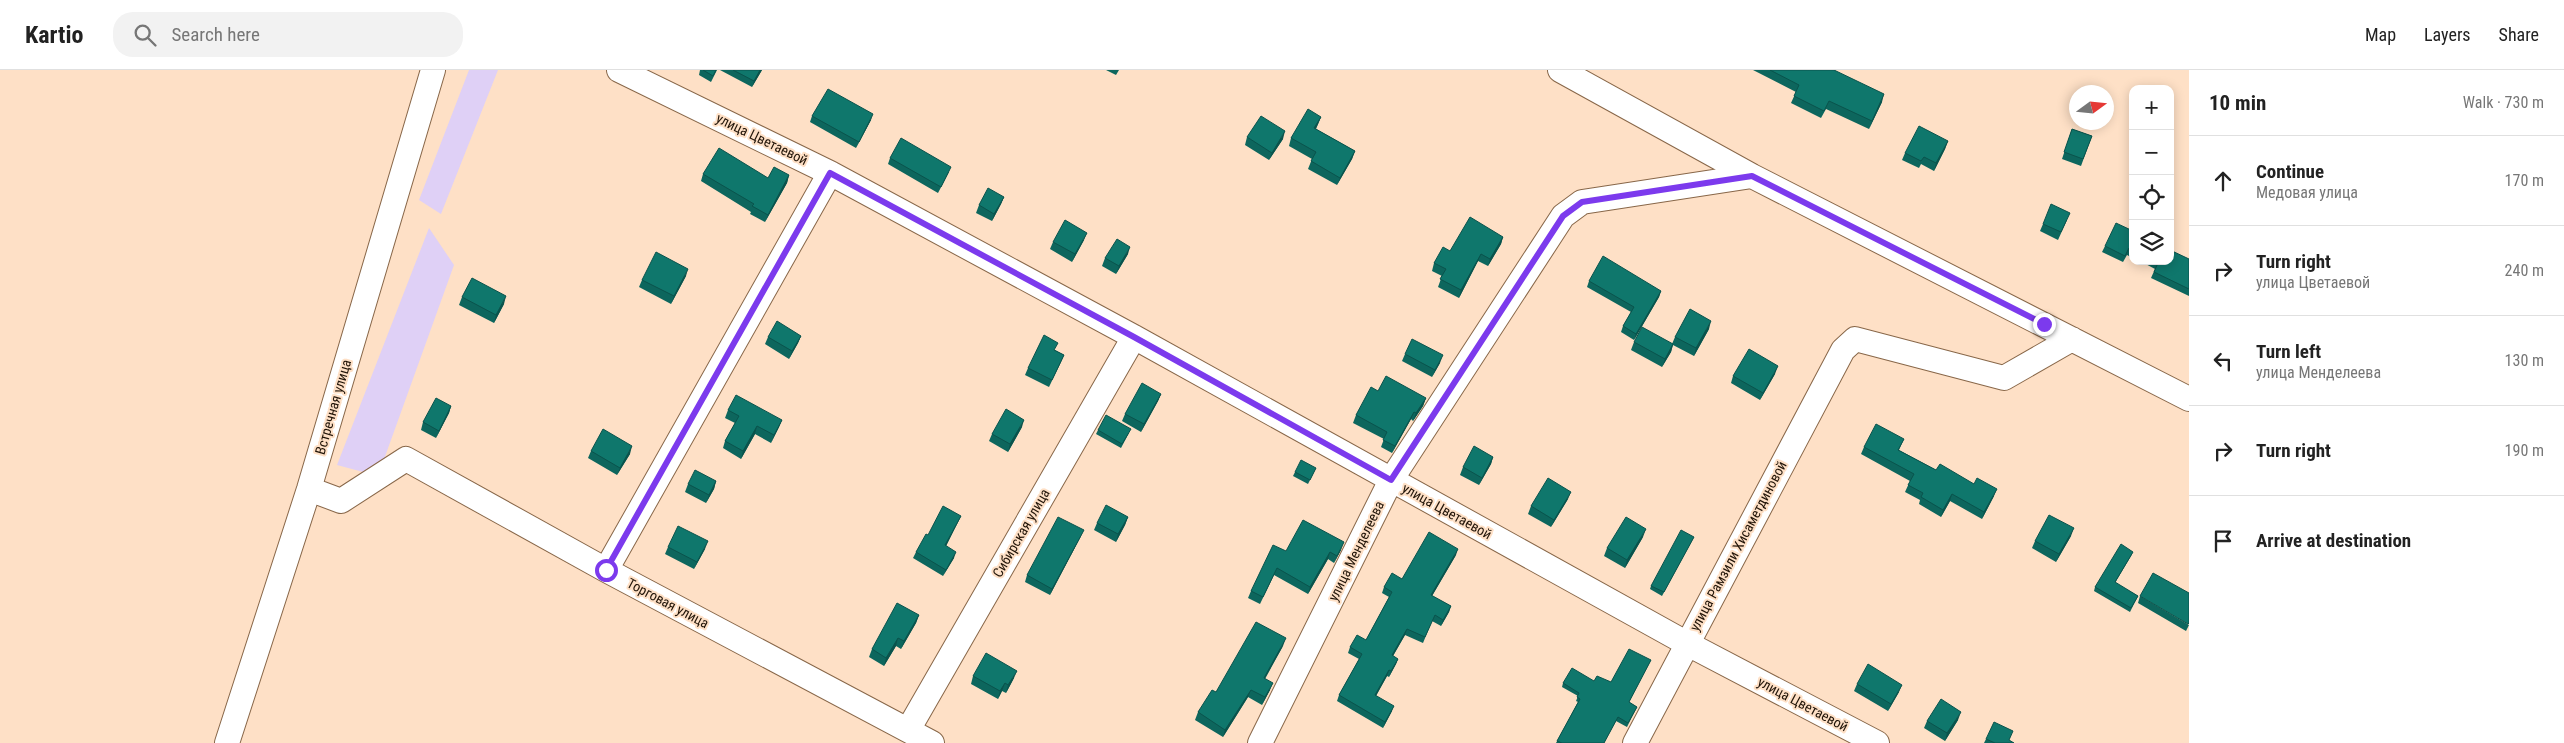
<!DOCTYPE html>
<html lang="en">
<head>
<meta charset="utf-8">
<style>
	:root { --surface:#fff; --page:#f2f2f2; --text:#222; --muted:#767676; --line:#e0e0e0 }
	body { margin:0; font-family:"Roboto Condensed",sans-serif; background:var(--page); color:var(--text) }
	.controls { position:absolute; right:15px; top:15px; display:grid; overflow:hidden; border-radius:10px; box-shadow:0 2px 12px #0003 }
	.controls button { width:45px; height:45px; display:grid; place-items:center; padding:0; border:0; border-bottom:1px solid var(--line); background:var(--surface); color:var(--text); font:25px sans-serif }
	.compass { position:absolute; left:2069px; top:15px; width:45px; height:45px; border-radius:50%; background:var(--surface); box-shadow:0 2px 12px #0003; rotate:75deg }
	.stop { position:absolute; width:15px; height:15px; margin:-11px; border:4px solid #7c3aed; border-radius:50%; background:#fff }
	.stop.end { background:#7c3aed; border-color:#fff; box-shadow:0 1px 5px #0008 }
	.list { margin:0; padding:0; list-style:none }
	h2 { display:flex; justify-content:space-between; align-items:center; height:65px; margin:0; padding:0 20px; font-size:21px }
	h2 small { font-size:16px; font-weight:400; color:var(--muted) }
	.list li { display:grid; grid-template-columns:32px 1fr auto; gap:15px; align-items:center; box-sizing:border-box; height:90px; padding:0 20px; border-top:1px solid var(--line) }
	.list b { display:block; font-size:19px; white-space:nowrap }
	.list p { margin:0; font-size:16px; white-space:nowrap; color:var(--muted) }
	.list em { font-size:16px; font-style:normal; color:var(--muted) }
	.icon { flex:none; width:28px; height:28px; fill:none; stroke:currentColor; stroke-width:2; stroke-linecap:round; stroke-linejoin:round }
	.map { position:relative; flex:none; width:2189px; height:673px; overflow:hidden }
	header { display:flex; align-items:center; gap:30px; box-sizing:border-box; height:70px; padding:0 25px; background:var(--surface); border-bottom:1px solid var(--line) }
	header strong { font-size:24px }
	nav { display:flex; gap:28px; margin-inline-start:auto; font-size:18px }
	.search { width:350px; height:45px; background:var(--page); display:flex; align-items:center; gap:12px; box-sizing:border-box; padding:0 18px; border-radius:20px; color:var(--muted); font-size:19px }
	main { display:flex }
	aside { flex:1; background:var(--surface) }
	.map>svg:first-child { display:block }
</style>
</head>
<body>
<header>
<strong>Kartio</strong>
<div class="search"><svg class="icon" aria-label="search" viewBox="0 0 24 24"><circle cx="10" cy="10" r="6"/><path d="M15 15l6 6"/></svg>Search here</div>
<nav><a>Map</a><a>Layers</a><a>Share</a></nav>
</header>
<main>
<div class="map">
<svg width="2189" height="673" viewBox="0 0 2189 673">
	<rect width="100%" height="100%" fill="#fee0c6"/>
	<path fill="#dfd0f6" d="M469,0H498L441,144L419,130Z
		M429,158L454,195L378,406L337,395Z"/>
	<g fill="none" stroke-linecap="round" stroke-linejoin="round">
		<g stroke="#886749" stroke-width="26">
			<path id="minor" d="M619,0L830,103L1134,267L1686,573L1877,673
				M1560,0L1752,106L2189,329
				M309,419L341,431L406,389L606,500L932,673
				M606,500L830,103
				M908,660L1134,267
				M227,673L309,419L433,0
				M1260,673L1391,410L1563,146L1582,132L1752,106
				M1635,673L1843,280L1855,269L2004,308L2072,269"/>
		</g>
		<use href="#minor" stroke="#fff" stroke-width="24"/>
	</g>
	<path fill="#0d665d" d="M700,0H717L711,12L699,5Z
		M720,0H762L752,17Z
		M1106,0H1119L1116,5Z
		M1753,0H1834L1882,32L1869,59L1826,39L1821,48L1791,33L1796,22Z
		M812,46L871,50L856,78L810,52Z
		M1321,47L1316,59L1355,81L1352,89L1337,115L1308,99L1312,89L1289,76L1291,68Z
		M2072,59L2092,66L2081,96L2062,89Z
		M1247,67L1283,69L1269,90L1245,75Z
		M1948,71L1945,79L1934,101L1921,94L1919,98L1902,90L1905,83Z
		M890,88L949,102L938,123L888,94Z
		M703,104L768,108L789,105L787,113L765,152L750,144L751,142L701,111Z
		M1004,127L1001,134L992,151L976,143L979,135Z
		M2067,150L2058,170L2040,161L2043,154Z
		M2133,161V188L2127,185L2123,192L2102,182L2105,176Z
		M1503,167L1501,174L1488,196L1478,191L1459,228L1438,217L1442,206L1432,201L1434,193L1450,181Z
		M1084,170L1072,192L1050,179L1053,172Z
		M1128,184L1116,204L1102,196L1105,188Z
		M2189,189V226L2151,208L2155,199L2140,191H2170Z
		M686,206L671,234L639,217L642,210Z
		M1589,211L1661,221L1659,227L1634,270L1621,262L1623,256L1631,242L1587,217Z
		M462,227L504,234L494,253L459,235Z
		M1709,259L1694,286L1673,275L1671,282L1662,297L1631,280L1634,272L1672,274L1675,267Z
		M801,266L798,273L789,289L765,274L768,267Z
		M1055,280L1064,285L1061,292L1049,317L1025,305L1028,298Z
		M1405,284L1440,293L1432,307L1402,291Z
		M1775,304L1760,330L1731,313L1733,306Z
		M1378,321L1426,328L1423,336L1413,351L1411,349L1392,383L1381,377L1384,369L1353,353L1356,345Z
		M1161,324L1158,331L1141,362L1122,351L1125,344Z
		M451,336L449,343L436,368L421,360L423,352Z
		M728,340L782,350L779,357L771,373L755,364L741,389L723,378L725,371L735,353L725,348Z
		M1022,357L1008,382L989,371L992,364Z
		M1098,360L1129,363L1121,378L1096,364Z
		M1904,369L1899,380L1936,400L1994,426L1982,449L1950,431L1941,447L1919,434L1920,430L1905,422L1910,411L1861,384L1864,377Z
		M591,381L630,384L617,405L588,388Z
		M1493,387L1491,394L1479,415L1460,405L1463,397Z
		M1316,398L1308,414L1293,406L1295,402Z
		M716,411L714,419L706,433L685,422L688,414Z
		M1568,429L1551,457L1528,444L1531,436Z
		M961,446L946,476L954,488L943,506L913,488L916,482L928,465Z
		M1128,447L1125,455L1116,472L1094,460L1097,453Z
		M1081,466L1050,525L1025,512L1027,505Z
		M2071,466L2056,492L2032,478L2035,471Z
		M1643,467L1625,498L1604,486L1607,478Z
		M1694,467L1662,526L1650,519L1651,516Z
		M668,477L705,479L694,499L665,484Z
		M1341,480L1334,493L1328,489L1308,524L1274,505L1260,534L1248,528L1251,521L1286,481Z
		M2133,482L2131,486L2115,513L2138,526L2130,542L2094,521L2095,517Z
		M1456,485L1432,526L1451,536L1449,542L1441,556L1432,551L1423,573L1405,565L1393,586L1398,589L1396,594L1389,607L1387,606L1376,626L1392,641L1383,658L1337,631L1339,625L1359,589L1348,583L1350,577L1366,570L1389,527L1382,523L1384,517Z
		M2140,526L2189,555L2186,561L2138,533Z
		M919,545L916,553L901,579L896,576L884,596L869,587L872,579Z
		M1283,576L1265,609L1270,620L1262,635L1248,627L1223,667L1195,650L1198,642L1216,622Z
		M1651,590L1629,632L1637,637L1627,657L1616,651L1604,673H1556L1578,632L1576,631L1578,626L1562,617L1563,613L1611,612Z
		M973,606L1014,608L1006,623L1002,621L998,629L971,614Z
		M1857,614L1899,622L1888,641L1854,621Z
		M1958,650L1945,671L1924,658L1927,651Z
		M1986,669L2010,671L2014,673H1984Z"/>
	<path fill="#0a534c" d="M760,0H762L752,17L754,11Z
		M1884,24L1882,32L1869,59L1872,51Z
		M873,44L871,50L856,78Z
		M1321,47L1318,54L1312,66L1314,58Z
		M1285,61L1283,69L1269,90L1272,83Z
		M1948,71L1945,79L1934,101L1936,93Z
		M1355,81L1352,89L1337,115L1340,108Z
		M789,105L787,113L765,152L768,145Z
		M1004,127L1001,134L992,151L994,144Z
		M1087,163L1084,170L1072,192L1075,184Z
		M1503,167L1501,174L1488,196L1490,189Z
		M1130,177L1128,184L1116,204L1119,196Z
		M1481,184L1478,191L1459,228L1461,220Z
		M688,199L686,206L671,234L674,226Z
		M1661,221L1659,227L1634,270L1636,264Z
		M506,226L504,234L494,253L496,245Z
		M1711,251L1709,259L1694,286L1696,278Z
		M801,266L798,273L789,289L792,281Z
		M1673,274L1671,282L1662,297L1665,289Z
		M1443,285L1440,293L1432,307L1435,300Z
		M1778,296L1775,304L1760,330L1763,323Z
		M1161,324L1158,331L1141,362L1144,354Z
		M1426,328L1423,336L1413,351L1416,343Z
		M451,336L449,343L436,368L439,361Z
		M1414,342L1411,349L1392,383L1395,376Z
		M782,350L779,357L771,373L774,365Z
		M1024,350L1022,357L1008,382L1010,374Z
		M757,356L755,364L741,389L743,381Z
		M632,376L630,384L617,405L620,398Z
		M1493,387L1491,394L1479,415L1482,408Z
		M716,411L714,419L706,433L709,425Z
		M1997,419L1994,426L1982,449L1984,442Z
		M1571,422L1568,429L1551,457L1554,450Z
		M1952,424L1950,431L1941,447L1943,440Z
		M961,446L943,482L945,475Z
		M1128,447L1125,455L1116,472L1118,464Z
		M2074,458L2071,466L2056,492L2059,484Z
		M1646,459L1643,467L1625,498L1627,490Z
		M1084,460L1081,466L1050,525L1052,519Z
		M708,471L705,479L694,499L697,492Z
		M1344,472L1341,480L1334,493L1337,486Z
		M1458,479L1456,485L1429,531L1431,525Z
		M956,482L954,488L943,506L946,500Z
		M1330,482L1328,489L1308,524L1310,517Z
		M1451,536L1449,542L1441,556L1443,550Z
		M919,545L916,553L901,579L904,571Z
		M1407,559L1405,565L1390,591L1392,585Z
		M898,568L896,576L884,596L886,588Z
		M1286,568L1283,576L1261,615L1264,608Z
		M1398,589L1396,594L1389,607L1391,601Z
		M1389,600L1387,606L1373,631L1375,625Z
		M1017,601L1014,608L1006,623L1008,615Z
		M1005,613L1002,621L998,629L1000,621Z
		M1273,613L1270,620L1262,635L1265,627Z
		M1902,615L1899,622L1888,641L1891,634Z
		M1251,620L1248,627L1223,667L1225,660Z
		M1394,636L1392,641L1383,658L1385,652Z
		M1961,642L1958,650L1945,671L1947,663Z"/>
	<path fill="#0f776c" stroke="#0a534c" d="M703,0H716L713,6Z
		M733,0H760L754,11Z
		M1770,0H1834L1884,24L1872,51L1829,31L1824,41L1794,26L1799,15Z
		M828,19L873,44L859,72L812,46Z
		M1308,39L1321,47L1314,58L1355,81L1340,108L1311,91L1316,82L1291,68Z
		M1261,46L1285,61L1272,83L1247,67Z
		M1919,56L1948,71L1936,93L1924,87L1921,91L1905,83Z
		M2072,59L2092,66L2083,89L2064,82Z
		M901,68L951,97L941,117L890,88Z
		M719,78L768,108L774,97L789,105L768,145L752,136L754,134L703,104Z
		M988,118L1004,127L994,144L979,135Z
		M2051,134L2070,143L2061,162L2043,154Z
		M1470,147L1503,167L1490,189L1481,184L1461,220L1440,209L1446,199L1434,193L1443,177L1450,181Z
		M1065,150L1087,163L1075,184L1053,172Z
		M2116,153L2133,161V180L2129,178L2125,186L2105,176Z
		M1117,169L1130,177L1119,196L1105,188Z
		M2170,180L2189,189V219L2154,202L2158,193L2154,191H2170Z
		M656,182L688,199L674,226L642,210Z
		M1603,186L1661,221L1636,264L1623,256L1634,237L1589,211Z
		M472,208L506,226L496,245L462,227Z
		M1690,239L1711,251L1696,278L1675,267Z
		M777,251L801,266L792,281L768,267Z
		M1642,257L1673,274L1665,289L1634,272Z
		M1044,265L1058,273L1054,280L1064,285L1052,310L1028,298Z
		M1412,269L1443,285L1435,300L1405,284Z
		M1749,279L1778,296L1763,323L1733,306Z
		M1386,306L1426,328L1416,343L1414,342L1395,376L1383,370L1387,362L1356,345L1371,317L1378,321Z
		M1142,313L1161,324L1144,354L1125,344Z
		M736,325L782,350L774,365L757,356L743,381L725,371L739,346L728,340Z
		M436,328L451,336L439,361L423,352Z
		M1006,339L1024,350L1010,374L992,364Z
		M1106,345L1131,359L1122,374L1098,360Z
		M1876,354L1904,369L1898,380L1936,400L1940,394L1974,414L1977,408L1997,419L1984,442L1952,424L1943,440L1921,427L1923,423L1908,415L1914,404L1864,377Z
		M603,359L632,376L620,398L591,381Z
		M1474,376L1493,387L1482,408L1463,397Z
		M1301,390L1316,398L1310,410L1295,402Z
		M695,400L716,411L709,425L688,414Z
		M1548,408L1571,422L1554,450L1531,436Z
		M1106,435L1128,447L1118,464L1097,453Z
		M943,436L961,446L945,475L956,482L946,500L916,482L926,464L928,465Z
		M2049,445L2074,458L2059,484L2035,471Z
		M1058,447L1084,460L1052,519L1027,505Z
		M1626,447L1646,459L1627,490L1607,478Z
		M1303,450L1344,472L1337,486L1330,482L1310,517L1277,498L1263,527L1251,521L1273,475L1286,481Z
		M678,456L708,471L697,492L668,477Z
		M1681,460L1694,467L1664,522L1651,516Z
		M1429,462L1458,479L1431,525L1451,536L1443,550L1435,545L1425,567L1407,559L1392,585L1398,589L1391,601L1389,600L1375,625L1394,636L1385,652L1339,625L1362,584L1350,577L1357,565L1366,570L1392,522L1384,517L1392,503L1402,509Z
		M2121,474L2133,482L2115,512L2138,526L2131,538L2095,517Z
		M2153,503L2189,523V553L2188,554L2140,526Z
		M897,533L919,545L904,571L898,568L886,588L872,579Z
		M1256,552L1286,568L1264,608L1273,613L1265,627L1251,620L1225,660L1198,642L1212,620L1216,622Z
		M1629,579L1651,590L1629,632L1637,637L1628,653L1618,647L1604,673H1562L1557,671L1580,629L1577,627L1579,623L1563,613L1572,598L1594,611L1597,606L1611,612Z
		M986,583L1017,601L1008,615L1005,613L1000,621L973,606Z
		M1868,594L1902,615L1891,634L1857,614Z
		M1941,629L1961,642L1947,663L1927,651Z
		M1994,652L2013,661L2009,670L2014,673H1995L1986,669Z"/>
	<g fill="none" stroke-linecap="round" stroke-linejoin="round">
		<path stroke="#7c3aed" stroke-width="6" d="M606,500L830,103L1134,267L1391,410L1563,146L1582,132L1752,106L2044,254"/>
	</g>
	<g text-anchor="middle" stroke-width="4" stroke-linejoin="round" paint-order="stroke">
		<g font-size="14" fill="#211408" stroke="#fee0c6">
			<text transform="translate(762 69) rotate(26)" y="5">улица Цветаевой</text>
			<text transform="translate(333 337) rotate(-74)" y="5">Встречная улица</text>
			<text transform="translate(1447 441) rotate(29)" y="5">улица Цветаевой</text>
			<text transform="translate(1021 463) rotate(-60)" y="5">Сибирская улица</text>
			<text transform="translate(1738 476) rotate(-62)" y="5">улица Рамзили Хисаметдиновой</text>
			<text transform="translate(1356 481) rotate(-64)" y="5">улица Менделеева</text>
			<text transform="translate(668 533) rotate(28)" y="5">Торговая улица</text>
			<text transform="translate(1803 634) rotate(28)" y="5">улица Цветаевой</text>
		</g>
	</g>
</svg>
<div class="controls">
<button>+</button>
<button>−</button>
<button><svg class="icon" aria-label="locate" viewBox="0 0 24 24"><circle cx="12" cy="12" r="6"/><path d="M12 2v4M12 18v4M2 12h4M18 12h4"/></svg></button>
<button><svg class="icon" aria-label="layers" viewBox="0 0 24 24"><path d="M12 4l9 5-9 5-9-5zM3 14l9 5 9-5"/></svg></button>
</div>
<svg class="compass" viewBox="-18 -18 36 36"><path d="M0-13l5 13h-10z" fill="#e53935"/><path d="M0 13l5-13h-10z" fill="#767676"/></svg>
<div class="stop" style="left:606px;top:500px"></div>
<div class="stop end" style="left:2044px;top:254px"></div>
</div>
<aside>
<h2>10 min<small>Walk · 730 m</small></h2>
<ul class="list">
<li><svg class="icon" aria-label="ahead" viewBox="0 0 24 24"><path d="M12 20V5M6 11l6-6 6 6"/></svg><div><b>Continue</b><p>Медовая улица</p></div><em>170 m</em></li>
<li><svg class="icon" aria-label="right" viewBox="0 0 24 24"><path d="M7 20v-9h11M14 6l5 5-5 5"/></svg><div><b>Turn right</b><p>улица Цветаевой</p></div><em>240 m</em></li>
<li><svg class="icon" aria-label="left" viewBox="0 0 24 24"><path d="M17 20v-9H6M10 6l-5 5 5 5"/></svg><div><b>Turn left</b><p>улица Менделеева</p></div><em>130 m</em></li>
<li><svg class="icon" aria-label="right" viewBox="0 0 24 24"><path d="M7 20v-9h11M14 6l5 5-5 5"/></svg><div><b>Turn right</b></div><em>190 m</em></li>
<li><svg class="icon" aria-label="arrive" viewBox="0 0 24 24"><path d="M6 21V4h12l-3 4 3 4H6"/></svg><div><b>Arrive at destination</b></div></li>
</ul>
</aside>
</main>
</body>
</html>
